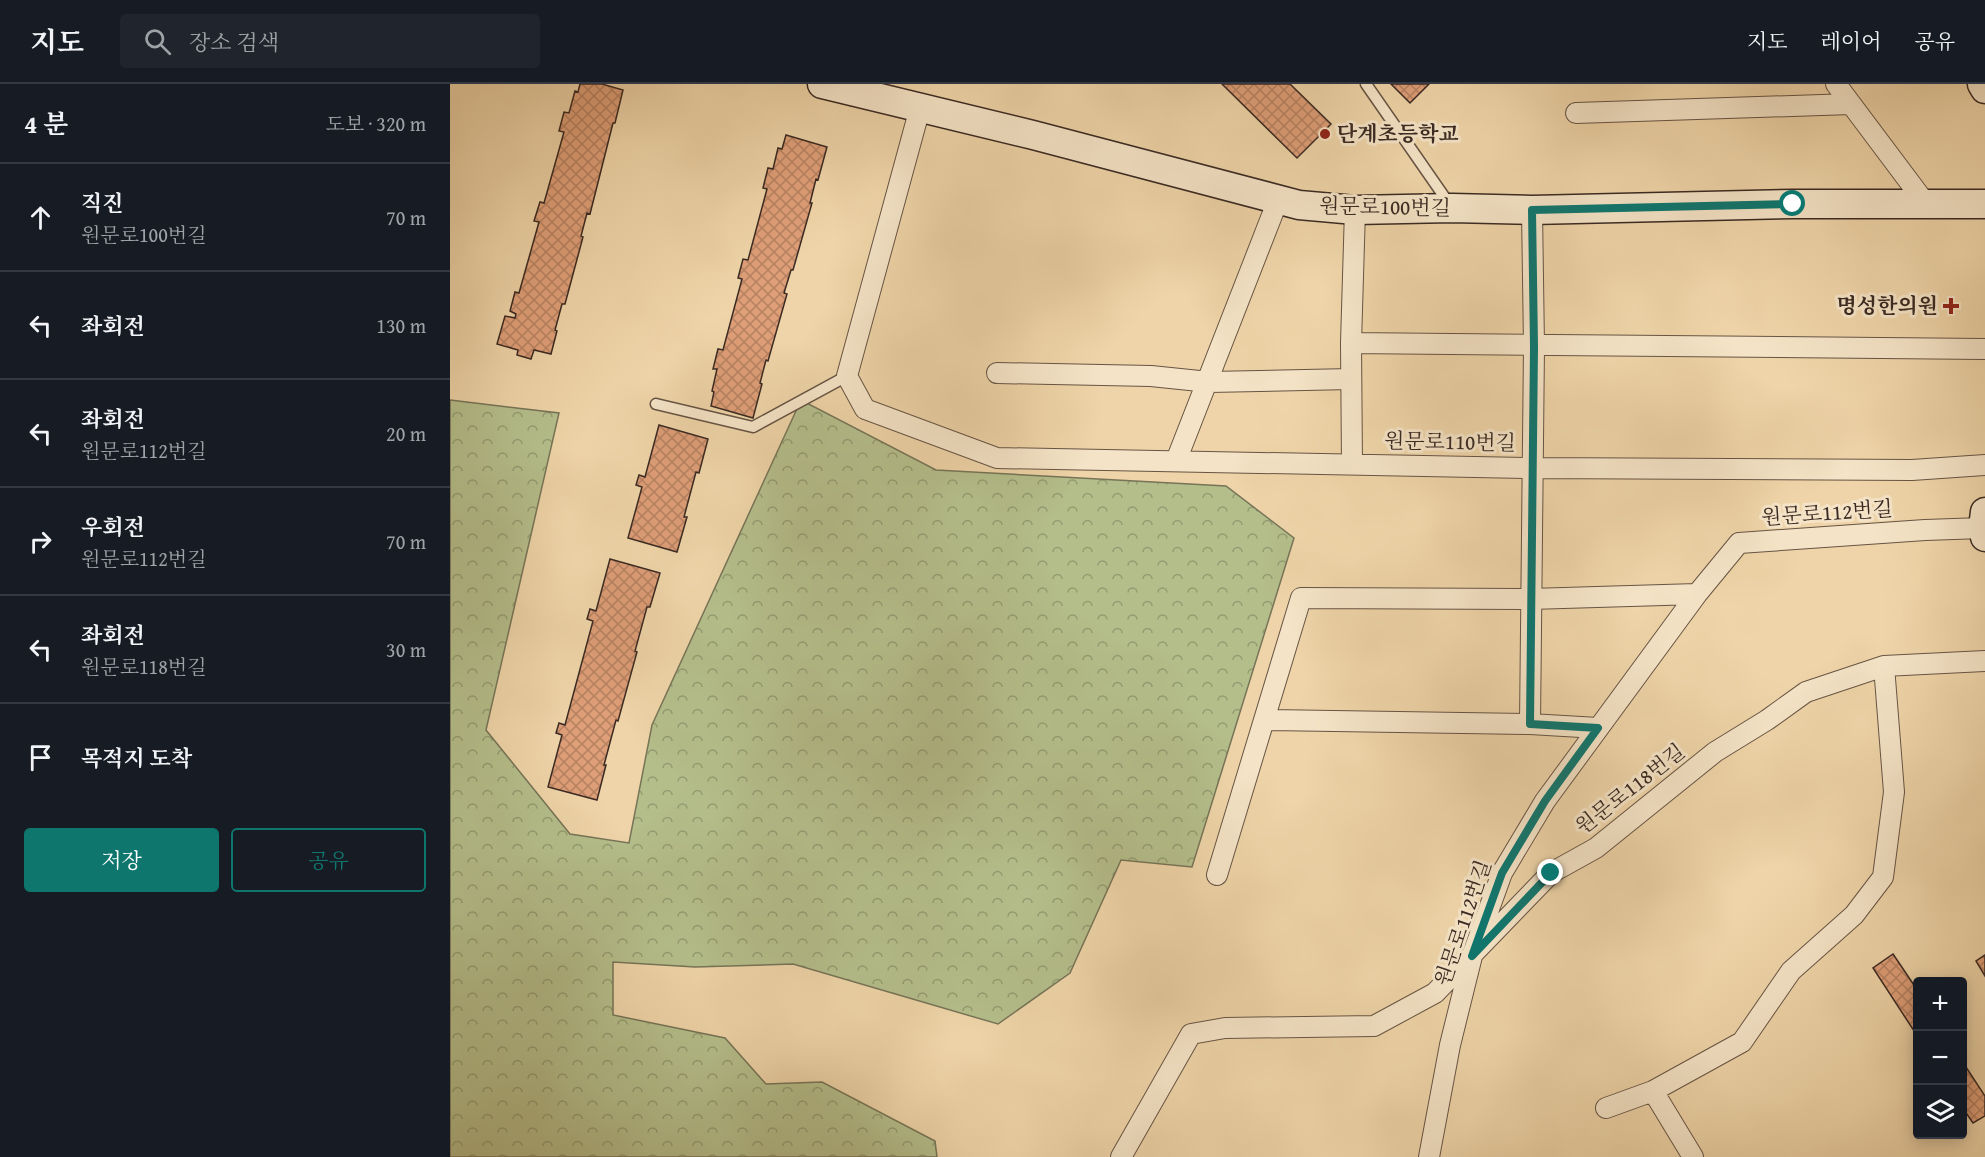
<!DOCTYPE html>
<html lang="ko">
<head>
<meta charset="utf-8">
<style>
	:root { --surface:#171b24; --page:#20242c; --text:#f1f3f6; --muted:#9ea1a6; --line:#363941; --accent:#0f766e }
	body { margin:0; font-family:"Gentium Book Plus","Noto Serif KR",serif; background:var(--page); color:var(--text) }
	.controls { position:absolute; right:18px; bottom:18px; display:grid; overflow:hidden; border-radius:6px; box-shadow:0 3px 15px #0003 }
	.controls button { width:54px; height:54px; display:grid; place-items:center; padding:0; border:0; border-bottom:2px solid var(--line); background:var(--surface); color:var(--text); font:30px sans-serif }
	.stop { position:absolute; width:18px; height:18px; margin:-14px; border:4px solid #0f766e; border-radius:50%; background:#fff }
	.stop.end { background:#0f766e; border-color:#fff; box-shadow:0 2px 6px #0008 }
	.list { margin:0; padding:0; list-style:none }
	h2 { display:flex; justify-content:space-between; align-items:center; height:78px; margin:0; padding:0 24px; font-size:26px }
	h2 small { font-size:20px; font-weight:400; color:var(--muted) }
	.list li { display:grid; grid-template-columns:39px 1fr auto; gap:18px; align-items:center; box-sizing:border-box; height:108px; padding:0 24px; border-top:2px solid var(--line) }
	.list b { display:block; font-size:22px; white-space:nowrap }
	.list p { margin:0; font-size:20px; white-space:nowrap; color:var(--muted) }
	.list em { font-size:20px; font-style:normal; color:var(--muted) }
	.actions { display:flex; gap:12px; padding:18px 24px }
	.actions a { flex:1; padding:14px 0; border:2px solid var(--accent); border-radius:6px; text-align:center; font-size:21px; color:var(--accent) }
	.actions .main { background:var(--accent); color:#fff }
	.icon { flex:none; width:33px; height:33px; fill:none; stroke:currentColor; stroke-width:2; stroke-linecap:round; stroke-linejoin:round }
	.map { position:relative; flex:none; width:1535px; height:1073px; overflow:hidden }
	header { display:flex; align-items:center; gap:36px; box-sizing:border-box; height:84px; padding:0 30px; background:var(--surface); border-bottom:2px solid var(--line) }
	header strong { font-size:28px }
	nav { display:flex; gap:33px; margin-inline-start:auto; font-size:21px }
	.search { width:420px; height:54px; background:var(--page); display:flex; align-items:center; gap:15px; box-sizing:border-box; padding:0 21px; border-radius:6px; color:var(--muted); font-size:22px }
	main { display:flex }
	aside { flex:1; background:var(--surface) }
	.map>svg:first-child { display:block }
</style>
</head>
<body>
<header>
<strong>지도</strong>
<div class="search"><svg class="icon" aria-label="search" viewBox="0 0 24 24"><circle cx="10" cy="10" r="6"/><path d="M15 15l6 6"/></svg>장소 검색</div>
<nav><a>지도</a><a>레이어</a><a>공유</a></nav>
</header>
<main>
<aside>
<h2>4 분<small>도보 · 320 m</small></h2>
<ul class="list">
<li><svg class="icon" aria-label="ahead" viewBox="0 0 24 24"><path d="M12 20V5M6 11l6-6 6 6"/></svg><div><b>직진</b><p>원문로100번길</p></div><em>70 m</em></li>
<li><svg class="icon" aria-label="left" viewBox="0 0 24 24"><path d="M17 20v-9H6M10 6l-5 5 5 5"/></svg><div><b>좌회전</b></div><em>130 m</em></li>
<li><svg class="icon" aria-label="left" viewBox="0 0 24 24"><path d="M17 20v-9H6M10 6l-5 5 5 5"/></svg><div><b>좌회전</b><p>원문로112번길</p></div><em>20 m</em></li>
<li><svg class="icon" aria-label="right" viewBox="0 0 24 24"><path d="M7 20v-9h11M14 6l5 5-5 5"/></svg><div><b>우회전</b><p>원문로112번길</p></div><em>70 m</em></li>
<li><svg class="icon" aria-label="left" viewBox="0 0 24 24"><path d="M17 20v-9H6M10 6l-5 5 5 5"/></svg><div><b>좌회전</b><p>원문로118번길</p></div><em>30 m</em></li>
<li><svg class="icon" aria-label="arrive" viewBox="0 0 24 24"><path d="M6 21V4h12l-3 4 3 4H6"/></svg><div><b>목적지 도착</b></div></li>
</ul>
<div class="actions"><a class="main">저장</a><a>공유</a></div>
</aside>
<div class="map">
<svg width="1535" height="1073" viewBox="0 0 1535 1073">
	<defs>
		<pattern id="forest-crowns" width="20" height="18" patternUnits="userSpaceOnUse" patternTransform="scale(1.5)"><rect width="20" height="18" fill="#b4be8b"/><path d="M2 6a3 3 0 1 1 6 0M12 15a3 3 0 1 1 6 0" fill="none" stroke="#939b71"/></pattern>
		<pattern id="building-cross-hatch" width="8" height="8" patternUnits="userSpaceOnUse" patternTransform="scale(1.5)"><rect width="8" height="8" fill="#de9e77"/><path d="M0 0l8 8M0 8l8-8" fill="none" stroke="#b58161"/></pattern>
	</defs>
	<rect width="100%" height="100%" fill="#eed4a8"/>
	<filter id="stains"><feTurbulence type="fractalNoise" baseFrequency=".00333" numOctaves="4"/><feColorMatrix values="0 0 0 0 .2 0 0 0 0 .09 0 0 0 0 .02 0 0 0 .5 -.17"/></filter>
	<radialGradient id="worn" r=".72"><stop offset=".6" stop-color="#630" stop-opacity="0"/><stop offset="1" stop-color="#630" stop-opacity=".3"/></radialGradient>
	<path fill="url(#forest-crowns)" stroke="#777457" stroke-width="1.5" d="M0,316L109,329L36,646L120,750L179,759L202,641L351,316L486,386L776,402L844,454L742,783L671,776L620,889L548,940L343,880L245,883L163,878V931L275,954L316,1000L372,998L485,1057L487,1073H0Z"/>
	<path fill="url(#building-cross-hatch)" stroke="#3a2a23" stroke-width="1.5" d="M130,0H152L173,6L165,39H163L140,130L137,129L131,152L133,153L115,220H112L105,246L107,247L101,270L84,266L81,275L67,271L68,266L47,260L55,232L65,234L66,230L60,227L65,208L69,209L89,138L84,137L90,118L94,119L114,48L109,47L114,28L119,29L125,7L128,8Z
		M772,0H840L881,40L847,74Z
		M941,0H979L960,19Z
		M336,51L377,63L368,96L366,95L360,119H362L343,186H341L334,209L337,210L318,277L316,276L310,299L312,300L303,334L261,322L264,308L262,307L267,285H263L268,265L273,266L292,195L288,194L293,175L298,176L317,105L313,104L318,84L323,85L328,64L332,65Z
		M209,341L258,355L249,389L246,388L234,433H237L227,468L178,454L192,403L186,401L189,391L195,393Z
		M160,475L210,489L200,523H197L185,567L187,568L168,637L166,636L154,681H156L147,716L98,703L112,651L106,649L109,639L115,641L143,537L137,535L140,525L146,527Z
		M1443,870L1468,907V953L1423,884Z
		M1535,871V892L1526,877Z
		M1512,977L1535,1012V1032L1523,1039L1512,1023Z"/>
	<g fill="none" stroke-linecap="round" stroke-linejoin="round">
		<g stroke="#675444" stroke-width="13">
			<path id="lane" d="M916,0L1000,121
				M206,320L303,343L397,292"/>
		</g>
		<g stroke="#675444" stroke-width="22">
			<path id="street" d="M1386,0L1476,120
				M470,24L397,292L415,325L547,374L1082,384L1462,386L1535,381
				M1126,29L1401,20
				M901,259L1535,265
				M547,289L701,292L759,298L901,295
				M726,377L828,116
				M902,380L901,259L905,126
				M814,636L1080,640L1148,644
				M1080,640L1084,262L1082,126
				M767,791L851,514L1080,515L1247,510
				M1203,1007L1243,1073
				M1156,1024L1203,1007L1292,958L1341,887L1404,831L1433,793L1444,708L1434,582
				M671,1073L741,950L775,944L924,942L985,909L1101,789L1146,764L1265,668L1317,636L1356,608L1434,582L1535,577
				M979,1073L1000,961L1022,872L1052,789L1095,717L1247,510L1289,459L1475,446L1533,444"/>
		</g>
		<g stroke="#3a2a23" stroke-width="31">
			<path id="secondary" d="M372,0L583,51L849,121L905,126L1002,124L1082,126L1343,120H1535
				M1532,0L1535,5
				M1535,428L1533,444L1535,453"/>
		</g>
		<use href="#lane" stroke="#f4e3c6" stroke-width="10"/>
		<use href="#street" stroke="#f4e3c6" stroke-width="20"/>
		<use href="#secondary" stroke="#f4e3c6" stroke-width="28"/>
	</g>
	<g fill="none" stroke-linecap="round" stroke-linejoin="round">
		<path stroke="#0f766e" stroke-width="8" d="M1101,789L1022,872L1052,789L1095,717L1148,644L1080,640L1084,262L1082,126L1343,120"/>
	</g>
	<g fill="#8f2418" stroke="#f4e3c6" stroke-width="2">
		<circle cx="875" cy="50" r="6"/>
		<path d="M1498 213h6v6h6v6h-6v6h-6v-6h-6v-6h6z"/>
	</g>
	<g text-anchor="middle" stroke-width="6" stroke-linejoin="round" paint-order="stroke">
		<g font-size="21" font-weight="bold" fill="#3a2a23" stroke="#f4e3c6" text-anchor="start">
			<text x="887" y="57">단계초등학교</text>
			<text x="1488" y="229" text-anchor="end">명성한의원</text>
		</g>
		<g font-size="21" fill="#3a2a23" stroke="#f4e3c6">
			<text transform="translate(935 123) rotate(1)" y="7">원문로100번길</text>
			<text transform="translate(1000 358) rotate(1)" y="7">원문로110번길</text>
			<text transform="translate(1377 429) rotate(-4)" y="7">원문로112번길</text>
			<text transform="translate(1180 705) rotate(-38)" y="7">원문로118번길</text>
			<text transform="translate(1013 839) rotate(-71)" y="7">원문로112번길</text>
		</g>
	</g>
	<rect width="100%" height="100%" filter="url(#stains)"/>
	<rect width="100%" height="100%" fill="url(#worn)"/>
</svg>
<div class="controls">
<button>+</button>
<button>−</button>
<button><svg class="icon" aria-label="layers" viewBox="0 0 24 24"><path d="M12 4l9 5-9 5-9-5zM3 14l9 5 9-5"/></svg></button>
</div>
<div class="stop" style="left:1343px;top:120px"></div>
<div class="stop end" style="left:1101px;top:789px"></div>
</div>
</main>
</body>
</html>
